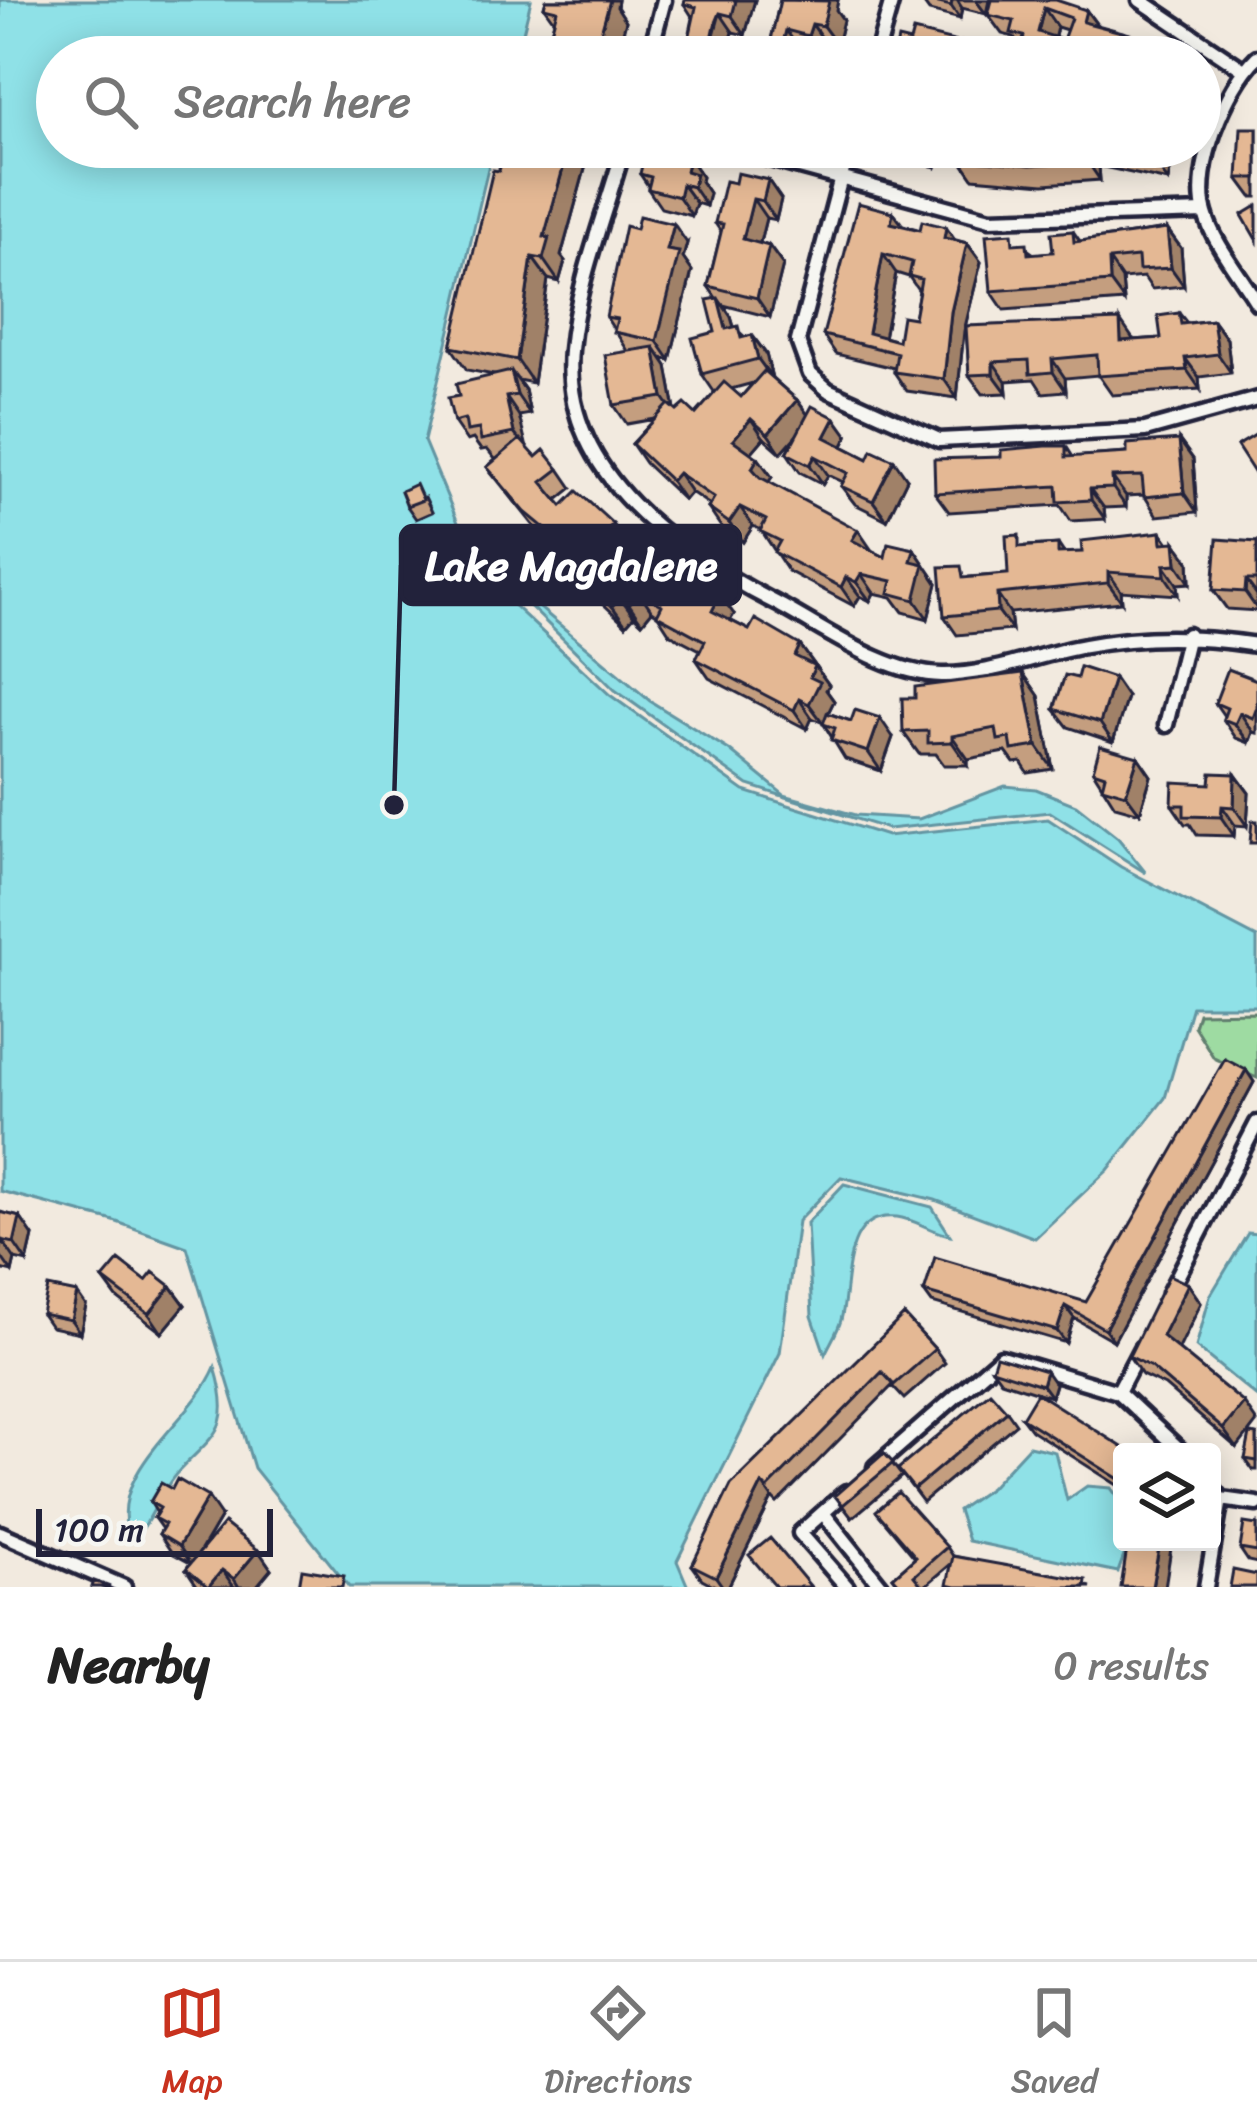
<!DOCTYPE html>
<html lang="en">
<head>
<meta charset="utf-8">
<style>
	:root { --surface:#fff; --page:#f6f6f6; --text:#222; --muted:#767676; --line:#e0e0e0; --accent:#c8321e }
	body { margin:0; font-family:Sriracha,sans-serif; background:var(--page); color:var(--text) }
	.controls { position:absolute; right:36px; bottom:36px; display:grid; overflow:hidden; border-radius:12px; box-shadow:0 6px 30px #0003 }
	.controls button { width:108px; height:108px; display:grid; place-items:center; padding:0; border:0; border-bottom:3px solid var(--line); background:var(--surface); color:var(--text); font:60px sans-serif }
	.scale { position:absolute; left:36px; bottom:30px; width:237px; box-sizing:border-box; padding-left:12px; border:6px solid #22223b; border-top:0; font-size:33px; line-height:42px; white-space:nowrap; color:#22223b; -webkit-text-stroke:9px #f6f6f2; paint-order:stroke }
	.list { margin:0; padding:0; list-style:none }
	h2 { display:flex; justify-content:space-between; align-items:center; height:156px; margin:0; padding:0 48px; font-size:51px }
	h2 small { font-size:39px; font-weight:400; color:var(--muted) }
	.icon { flex:none; width:66px; height:66px; fill:none; stroke:currentColor; stroke-width:2; stroke-linecap:round; stroke-linejoin:round }
	.map { position:relative; flex:none; width:1257px; height:1587px; overflow:hidden }
	.search { position:absolute; background:var(--surface); box-shadow:0 6px 30px #0003; left:36px; right:36px; top:36px; height:132px; display:flex; align-items:center; gap:30px; box-sizing:border-box; padding:0 42px; border-radius:66px; color:var(--muted); font-size:45px }
	.sheet { height:372px; background:var(--surface) }
	nav { display:flex; justify-content:space-around; align-items:center; box-sizing:border-box; height:168px; border-top:3px solid var(--line); background:var(--surface); font-size:33px; color:var(--muted) }
	nav a { display:grid; justify-items:center; gap:6px }
	nav .on { color:var(--accent) }
	.map>svg:first-child { display:block }
</style>
</head>
<body>
<div class="map">
<svg width="1257" height="1587" viewBox="0 0 1257 1587">
	<rect width="100%" height="100%" fill="#f2eadf"/>
	<filter id="ink" filterUnits="userSpaceOnUse"><feTurbulence type="fractalNoise" baseFrequency=".00833" numOctaves="2"/><feDisplacementMap in="SourceGraphic" scale="24" xChannelSelector="R" yChannelSelector="G"/><feConvolveMatrix kernelMatrix="1 2 1 2 8 2 1 2 1" color-interpolation-filters="sRGB"/></filter>
	<g filter="url(#ink)">
		<path fill="#9edba2" stroke="#607e6e" stroke-width="3" d="M1257,1012V1078L1214,1058L1194,1026L1198,1013Z"/>
		<path fill="#8fe1e7" stroke="#6395a2" stroke-width="3" d="M0,0H531L517,57H57V147H493L424,441L479,573L610,695L744,791L887,836L1048,819L1121,867L1257,938V1006H1192L1165,1098L1108,1170L1035,1238L935,1200L841,1177L798,1221L780,1353L677,1561L688,1587H349L254,1468L187,1247L114,1221L0,1191Z
			M482,559L650,701L729,750L784,795L855,815L919,819L1005,786L1036,789L1076,805L1118,838L1146,873L1050,812L888,829L748,785L615,690Z
			M844,1184L932,1207L950,1235C931,1232 915,1219 897,1217C840,1211 851,1285 841,1320C838,1331 830,1343 825,1354L812,1316L807,1223Z
			M1248,1233L1257,1234V1397L1196,1347L1210,1296Z
			M215,1367C234,1429 215,1433 178,1472C164,1486 155,1511 143,1528L127,1530C112,1467 193,1420 215,1367Z
			M1029,1446L1055,1452L1067,1500L1087,1486L1111,1488L1122,1503V1542H1129L1118,1572L968,1541L958,1510L990,1488Z"/>
		<g fill="none" stroke-linecap="round" stroke-linejoin="round">
			<g stroke="#22223b" stroke-width="21">
				<path id="street" d="M1140,0L1244,70
					M649,57L664,0
					M876,57L892,0
					M1257,57C1226,87 1192,169 1205,213C1213,243 1241,276 1257,303
					M624,147C606,212 577,282 571,350C560,474 679,553 776,603C825,629 885,674 942,675C991,676 1037,654 1085,646C1144,635 1198,636 1257,645
					M726,147L990,219L1204,212
					M849,147L798,341L810,374L828,390L939,440L1145,430L1257,399
					M1166,725L1188,635
					M1169,1293L1257,1123
					M1118,1392L1141,1348
					M875,1467L1001,1357L1118,1392L1182,1452
					M1212,1488L1221,1499L1257,1504
					M846,1492L800,1533L847,1587
					M823,1513L882,1587
					M0,1533L124,1587
					M1206,1587L1221,1499"/>
			</g>
			<use href="#street" stroke="#f6f6f2" stroke-width="12"/>
		</g>
		<path fill="#c49e7f" stroke="#22223b" stroke-width="3" fill-rule="evenodd" d="M546,0H618L617,7L626,21L616,57H544L554,21L544,7Z
			M685,0H755L745,35L733,32L726,57H685L693,18L684,4Z
			M780,0H838L836,10L843,20L837,45L825,42L822,55L799,49L797,57H783L771,40Z
			M921,0H989L986,14L962,8L960,19L929,11Z
			M992,0L1086,10L1097,25L1163,43L1172,57H1019L1021,47L1014,37L1002,34L988,15ZM1057,27L1067,30L1063,40L1055,37Z
			M1257,128V197H1252L1238,178Z
			M505,147H591L561,256L565,261L559,282L548,279L533,383L518,380L525,390L530,414L519,416L526,447L536,457L559,469L572,488L557,500L562,506L613,524L626,543L621,549L635,561L672,583L734,614L730,620L749,630L800,645L829,685L826,690L834,701L828,713L893,737L881,771L845,759L823,723L812,718L807,729L709,678L696,659L700,650L670,634L657,614L652,611L642,623L634,616L626,625L558,562L544,543L548,539L538,531L487,467L497,459H495L487,449L481,450L473,439L467,441L454,422L459,396L494,375L467,370L451,347Z
			M903,147H941L936,167L914,162Z
			M961,147H1175L1168,181L1099,166L1100,180L1044,184L973,178L960,159Z
			M689,158L702,177L701,181L709,193L706,206L696,203L692,216L661,208L648,189V186L640,174Z
			M768,180L781,199L776,220L766,218L760,243L769,246L783,265L770,317L723,305L731,317L734,327L745,337L752,335L766,354L772,378L797,400L807,414L848,436L843,446L907,479L887,520L855,504L841,486L843,482L828,475L823,484L800,472L787,453L796,436L781,453L764,438L751,453L758,458L772,477L768,482L871,550L885,557L914,549L937,583L928,619L903,612L892,597L874,593L870,601L860,596L854,606L788,571L761,530L753,526L743,542L721,527L708,508L710,505L691,492L684,500L645,463L632,444L655,419L627,424L614,405L628,351L606,317L687,243L683,258L692,271L670,360L662,358L667,366L675,410L677,411L696,414L715,393L702,374L715,332L716,298L708,286L721,232L715,223L735,183ZM753,383L741,397L731,389Z
			M903,225L967,243L981,262L964,331L957,398L907,391L894,372V368L836,354L823,335ZM896,273L909,277L919,291L914,318L898,341L884,337Z
			M1167,229L1181,248L1184,286L1152,289L1144,277L1122,279L1124,301L1004,310L991,291L1020,244L1034,254L1053,252L1073,231L1080,241Z
			M1179,313L1187,323L1213,320L1227,339L1231,373L1199,377L1200,389L1112,395L1098,375L1065,378L1066,391L1043,393L1034,379L1006,381L1007,393L983,394L969,375L966,326L1133,339V340L1161,338Z
			M1179,440L1193,459L1197,512L1157,516L1144,495L1126,496V507L1104,508L1105,519L1071,521L1060,505L949,512L935,493L1001,457L1066,446L1073,457L1127,453Z
			M425,497L432,512L416,519L407,506Z
			M1161,532L1169,543L1189,561L1190,583L1177,584L1178,595L1121,591L1122,602L1010,613L1012,630L957,635L944,616L969,577L1008,574L1026,546L1058,544L1064,553L1082,552Z
			M1257,542V611L1227,609L1213,590Z
			M1023,673L1039,696L1053,769L1028,773L1021,762L1014,763L1006,752L968,759V765H944L936,754H919L903,732L915,698Z
			M1077,678L1127,697L1113,742L1068,727L1054,709Z
			M1257,680V733L1253,732L1249,743L1236,738L1223,719L1224,716L1215,703Z
			M1138,757L1151,776L1140,813L1115,806L1093,771Z
			M1235,774L1249,793L1247,826L1235,825L1234,836L1197,835L1190,824H1185L1172,805L1210,784Z
			M1246,1070L1254,1082L1114,1341L1074,1318L1066,1343L932,1303L924,1292L1086,1302Z
			M0,1212L20,1217L33,1236L27,1262L15,1259L12,1272L0,1269Z
			M103,1279L146,1281L171,1286L185,1305L162,1333L117,1298Z
			M1188,1284L1201,1303L1178,1349L1237,1448L1165,1386L1142,1375L1129,1356Z
			M86,1306L80,1333L51,1327L42,1314Z
			M904,1315L935,1349L945,1363L904,1399L892,1386L777,1503L772,1498L728,1587H717L702,1579L692,1565Z
			M992,1369L1055,1384L1051,1397L1001,1381Z
			M1007,1411L1016,1424L923,1502L898,1469Z
			M1022,1418L1122,1452V1488L1031,1430Z
			M1257,1435V1470H1253L1245,1459Z
			M884,1453L902,1476L852,1518L835,1496Z
			M150,1502L221,1516L200,1552L258,1550L271,1569L256,1587H198L186,1569L190,1563L172,1553L159,1534L162,1529L154,1518L157,1513Z
			M876,1511L947,1547L953,1556L1091,1587H948L951,1564L924,1587H900L893,1577L915,1558Z
			M1257,1525V1563L1248,1561L1240,1549Z"/>
		<path fill="#a08168" stroke="#22223b" stroke-width="3" d="M602,0H618L617,7L626,21L616,57H594Z
			M736,0H755L745,35L732,16Z
			M821,0H838L836,10L843,20L837,45L823,26Z
			M952,0H957L962,8L960,19L951,6Z
			M977,0H989L986,14L977,2Z
			M1044,8L1057,27L1052,48L1038,32Z
			M1086,10L1100,29L1083,22Z
			M720,13L733,32L726,57H712L709,53Z
			M812,24L825,42L822,55L808,36Z
			M786,30L799,49L797,57H793L783,43Z
			M962,43L972,57H958Z
			M1036,43L1045,57H1032Z
			M1163,43L1172,57H1160Z
			M569,147H591L561,256L565,261L559,282L543,259L544,237Z
			M923,147H941L936,167L923,149Z
			M1085,147L1099,166L1100,180L1087,161Z
			M1157,147H1175L1168,181L1154,162Z
			M689,158L702,177L701,181L709,193L706,206L693,187L686,171Z
			M768,180L781,199L776,220L763,201Z
			M682,184L696,203L692,216L679,197Z
			M753,199L766,218L756,258L743,239Z
			M893,212L907,231L891,223Z
			M674,224L687,243L683,258L692,271L670,360L657,341L667,250Z
			M946,227L959,246L944,238Z
			M1167,229L1181,248L1184,286L1171,268Z
			M967,243L981,262L964,331L957,398L944,379L951,312Z
			M769,246L783,265L770,317L757,298Z
			M883,254L896,273L882,349L868,333Z
			M532,257L548,279L533,383L517,360Z
			M1109,260L1122,279L1124,301L1110,282Z
			M718,298L731,317L740,348L726,329Z
			M1120,320L1133,339L1135,360L1121,341Z
			M1213,320L1227,339L1231,373L1218,354Z
			M752,335L766,354L772,378L758,359Z
			M654,347L667,366L676,416L663,397Z
			M1185,358L1199,377L1200,389L1187,370Z
			M1052,359L1065,378L1066,391L1053,372Z
			M993,362L1006,381L1007,393L993,374Z
			M511,371L525,390L530,414L517,395Z
			M506,397L519,416L528,452L514,433Z
			M797,400L811,419L781,453L768,434Z
			M835,418L848,436L838,455L825,437Z
			M751,419L764,438L746,459L733,440Z
			M1179,440L1193,459L1197,512L1184,493Z
			M815,456L828,475L823,484L810,465Z
			M758,458L772,477L765,487L752,468Z
			M894,460L907,479L887,520L873,501Z
			M678,473L691,492L684,500L671,481Z
			M1112,477L1126,496V507L1113,488Z
			M1090,489L1104,508L1105,519L1091,500Z
			M740,507L753,526L743,542L729,523Z
			M858,530L871,549L865,559L852,540Z
			M1175,542L1189,561L1190,583L1177,564Z
			M914,549L937,583L928,619L915,600L911,561Z
			M1164,565L1177,584L1178,595L1165,576Z
			M661,567L674,586L655,574Z
			M1108,572L1121,591L1122,602L1108,583Z
			M861,574L874,593L870,601L856,582Z
			M846,577L860,596L854,606L841,587Z
			M1246,580L1257,595V609L1245,592Z
			M639,592L652,611L642,623L629,604Z
			M997,594L1010,613L1012,630L998,611Z
			M720,595L734,614L725,630L712,611Z
			M620,597L634,616L626,625L612,606Z
			M800,645L814,664L808,675L795,656Z
			M815,666L829,685L826,690L834,701L823,723L809,704L810,677Z
			M1023,673L1039,696L1053,769L1037,746Z
			M1114,678L1127,697L1113,742L1100,723Z
			M799,699L812,718L807,729L794,710Z
			M1240,713L1253,732L1249,743L1235,724Z
			M880,718L893,737L881,771L868,752Z
			M952,736L968,759V765L952,742Z
			M1138,757L1151,776L1140,813L1126,794Z
			M1235,774L1249,793L1247,826L1234,807Z
			M1222,806L1235,825L1234,836L1221,817Z
			M1246,1070L1254,1082L1114,1341L1105,1329Z
			M20,1217L33,1236L27,1262L14,1243Z
			M2,1240L15,1259L12,1272L0,1255Z
			M1188,1284L1201,1303L1176,1355L1162,1336Z
			M171,1286L185,1305L162,1333L149,1314Z
			M77,1293L86,1306L80,1333L71,1320Z
			M1065,1306L1074,1318L1066,1343L1057,1331Z
			M1046,1371L1055,1384L1051,1397L1042,1385Z
			M1244,1403L1257,1422L1237,1448L1223,1429Z
			M762,1484L772,1498L728,1587H723L716,1577Z
			M208,1497L221,1516L192,1565L179,1546Z
			M1160,1542H1172L1165,1587H1152Z
			M258,1550L271,1569L256,1587H239L234,1579Z
			M222,1570L234,1587H208Z"/>
		<path fill="#e4b894" stroke="#22223b" stroke-width="3" fill-rule="evenodd" d="M546,0H610L594,57H544L557,10L544,7Z
			M685,0H736L732,16L720,13L715,25L709,53L720,56L719,57H685L696,7L684,4Z
			M780,0L829,1L823,26L812,24L808,36L786,30L783,43L771,40Z
			M926,0H952L951,6Z
			M992,0H1056L1086,10L1083,22L1163,43L1160,57H1079L1036,43L1032,57H1019L1024,36L1011,33L1014,21L988,15ZM1044,8L1071,18L1063,40L1038,32Z
			M913,31L962,43L958,57H894L898,39L910,42Z
			M1241,128H1257V178H1238Z
			M505,147H569L544,237L549,238L543,259L532,257L517,360L451,347L493,170L499,171Z
			M961,147H1085L1087,161L1031,165L960,159Z
			M1085,147H1157L1154,162Z
			M646,148L689,158L686,171L696,174L693,187L682,184L679,197L648,189L651,177L640,174Z
			M737,173L768,180L763,201L753,199L743,239L769,246L757,298L708,286L723,224L715,223L725,181L735,183Z
			M858,203L893,212L891,223L920,230L922,221L946,227L944,238L967,243L951,312L944,379L894,372L897,353L823,335ZM883,254L912,262L909,276L921,279L914,318L902,316L898,341L868,333Z
			M1257,206V241L1242,215Z
			M639,216L674,224L667,250L679,252L657,341L614,332L617,319L606,317L625,226L636,229Z
			M1167,229L1171,268L1139,270L1138,257L1109,260L1110,282L991,291L986,235L1012,233L1013,244L1027,243L1028,254L1053,252L1051,233L1073,231L1074,242Z
			M718,298L726,329L738,326L741,338L752,335L758,359L702,374L692,338L715,332L707,300Z
			M1179,313L1181,324L1213,320L1218,354L1185,358L1187,370L1098,376L1097,355L1052,359L1053,372L1030,374L1029,360L993,362V374L969,375L966,326L1120,320L1121,341L1161,338L1158,316Z
			M654,347L663,397L614,405L605,355Z
			M511,371L517,395L506,397L514,433L481,440L479,429L467,431L465,419L454,422L448,398L459,396L456,384Z
			M764,371L797,400L768,434L751,419L733,440L758,458L752,468L760,477L858,530L852,540L885,557L888,543L914,549L911,561L924,564L915,600L889,593L892,581L861,574L856,582L846,577L841,587L774,552L780,541L760,531L766,520L740,507L729,523L708,508L714,498L678,473L671,481L632,444L669,404L677,411L685,404L696,414L724,382L741,397Z
			M812,406L835,418L825,437L868,459L872,450L894,460L873,501L841,486L848,473L815,456L810,465L787,453Z
			M1257,434V477L1237,446Z
			M520,439L536,457L544,450L559,469L542,482L562,506L577,491L613,524L603,534L635,561L643,552L661,567L655,574L684,589L689,579L720,595L712,611L749,630L755,619L800,645L795,656L815,666L810,677L820,682L809,704L799,699L794,710L696,659L705,641L657,615L662,605L639,592L629,604L620,597L612,606L544,543L553,535L525,512L487,467Z
			M1179,440L1184,493L1144,497L1142,476L1112,477L1113,488L1090,489L1091,500L1058,502L1057,486L935,493L934,459L1001,457V450L1046,446H1066V457L1127,453V444Z
			M416,484L423,500L407,506L401,491Z
			M1161,532L1162,543L1175,542L1177,564L1164,565L1165,576L1108,572V583L997,594L998,611L944,616L940,567L961,566L963,578L1008,574L1006,536L1019,535V547L1058,544V553L1082,552L1081,541Z
			M1217,539L1257,542V580H1246L1245,592L1213,590Z
			M1080,667L1114,678L1100,723L1054,709L1065,675L1077,678Z
			M1228,669L1257,680V707L1253,718L1240,713L1235,724L1223,719L1227,708L1215,703Z
			M1023,673L1037,746L1012,750L1010,738L998,740L996,728L952,736V742L928,743V731L903,732L902,698H915V687Z
			M855,710L880,718L868,752L831,740L835,728L823,724L827,713L851,721Z
			M1100,746L1138,757L1126,794L1102,787L1105,775L1093,771Z
			M1211,773L1235,774L1234,807L1222,806L1221,817L1184,816V805H1172L1173,782L1210,784Z
			M1252,821H1257V843H1250Z
			M1225,1059L1246,1070L1105,1329L1065,1306L1057,1331L924,1292L935,1257L1086,1302Z
			M0,1212L20,1217L14,1243L2,1240L0,1248Z
			M119,1260L146,1281L153,1272L171,1286L149,1314L103,1279Z
			M1169,1275L1188,1284L1162,1336L1244,1403L1223,1429L1151,1367L1129,1356Z
			M48,1287L77,1293L71,1320L42,1314Z
			M904,1315L935,1349L894,1385L882,1372L767,1489L762,1484L716,1577L692,1565L731,1485Z
			M996,1356L1046,1371L1042,1385L992,1369Z
			M990,1392L1007,1411L914,1489L898,1469Z
			M1037,1393L1130,1452H1122V1481L1022,1418Z
			M1250,1434L1257,1435V1461L1245,1459Z
			M884,1453L893,1463L843,1505L835,1496Z
			M177,1479L208,1497L179,1546L159,1534L165,1524L154,1518L160,1508L150,1502L161,1483L172,1489Z
			M898,1492L947,1547L914,1576L923,1587H902L893,1577L916,1557L876,1511Z
			M224,1523L258,1550L234,1579L222,1570L208,1587L186,1569Z
			M1244,1523L1257,1525V1552L1240,1549Z
			M770,1538L811,1587H776L749,1555Z
			M1128,1542H1160L1152,1587H1121Z
			M953,1556L1086,1580L1085,1587H956L947,1585Z
			M302,1569L344,1576L342,1587H299Z
			M1233,1570L1257,1575V1587H1230Z
			M94,1581L110,1587H92Z"/>
	</g>
	<path fill="none" stroke="#22223b" stroke-width="4.5" d="M394 805L401 565"/>
	<circle fill="#22223b" stroke="#f6f6f2" stroke-width="4.5" cx="394" cy="805" r="12"/>
	<rect fill="#22223b" stroke="#22223b" stroke-width="4.5" x="401" y="526" width="339" height="78" rx="12"/>
	<g font-size="42" text-anchor="middle" font-weight="bold" fill="#fff">
		<text x="571" y="580">Lake Magdalene</text>
	</g>
</svg>
<div class="controls">
<button><svg class="icon" aria-label="layers" viewBox="0 0 24 24"><path d="M12 4l9 5-9 5-9-5zM3 14l9 5 9-5"/></svg></button>
</div>
<div class="scale">100 m</div>
<div class="search"><svg class="icon" aria-label="search" viewBox="0 0 24 24"><circle cx="10" cy="10" r="6"/><path d="M15 15l6 6"/></svg>Search here</div>
</div>
<section class="sheet">
<h2>Nearby<small>0 results</small></h2>
<ul class="list">
</ul>
</section>
<nav>
<a class="on"><svg class="icon" aria-label="map" viewBox="0 0 24 24"><path d="M3 6l6-2 6 2 6-2v14l-6 2-6-2-6 2zM9 4v14M15 6v14"/></svg>Map</a>
<a><svg class="icon" aria-label="directions" viewBox="0 0 24 24"><path d="M12 3l9 9-9 9-9-9zM9 14v-3h6M13 9l2 2-2 2"/></svg>Directions</a>
<a><svg class="icon" aria-label="saved" viewBox="0 0 24 24"><path d="M7 4h10v16l-5-4-5 4z"/></svg>Saved</a>
</nav>
</body>
</html>
